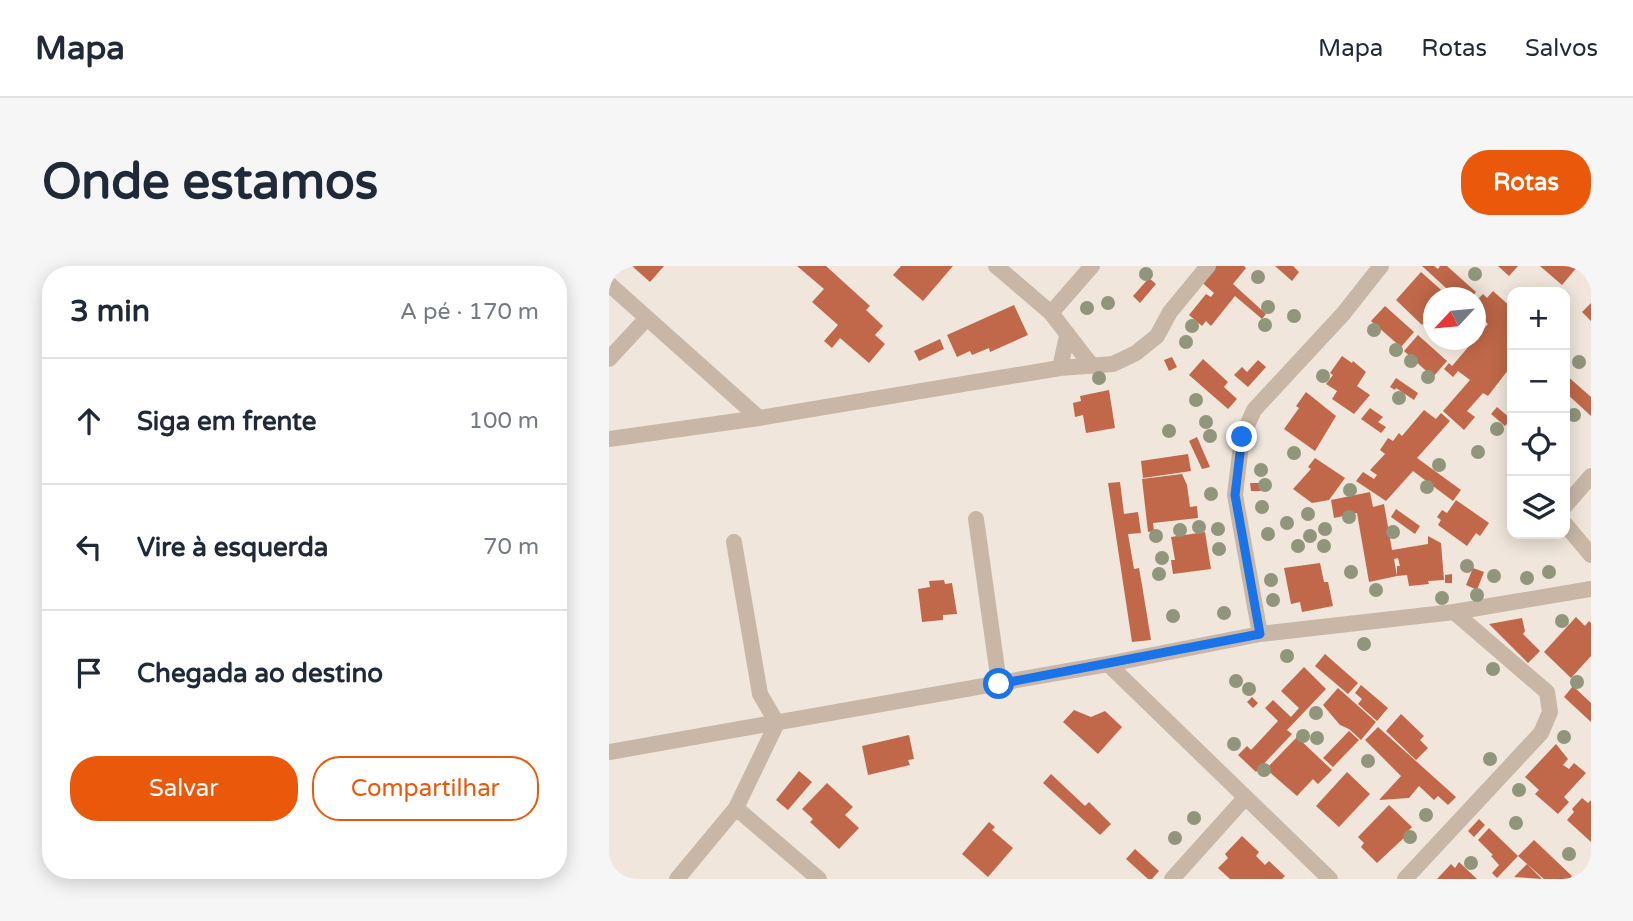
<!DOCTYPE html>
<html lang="pt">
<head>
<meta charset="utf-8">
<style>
	:root { --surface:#fff; --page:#f6f6f7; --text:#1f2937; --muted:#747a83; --line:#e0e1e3; --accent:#ea580c }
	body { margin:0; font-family:"Varela Round",sans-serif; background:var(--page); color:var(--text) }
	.controls { position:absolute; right:21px; top:21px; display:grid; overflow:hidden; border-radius:14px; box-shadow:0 4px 18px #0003 }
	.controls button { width:63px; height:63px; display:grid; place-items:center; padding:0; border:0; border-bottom:2px solid var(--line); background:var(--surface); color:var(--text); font:35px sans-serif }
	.compass { position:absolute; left:814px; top:21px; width:63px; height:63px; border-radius:50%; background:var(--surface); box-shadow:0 4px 18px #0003; rotate:244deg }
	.stop { position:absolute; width:21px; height:21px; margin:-16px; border:5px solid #1a73e8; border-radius:50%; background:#fff }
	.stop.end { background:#1a73e8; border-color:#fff; box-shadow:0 2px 7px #0008 }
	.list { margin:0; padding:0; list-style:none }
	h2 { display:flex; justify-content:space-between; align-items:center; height:91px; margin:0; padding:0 28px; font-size:30px }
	h2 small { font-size:23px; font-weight:400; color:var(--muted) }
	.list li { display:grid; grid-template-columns:46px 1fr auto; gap:21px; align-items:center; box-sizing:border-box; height:126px; padding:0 28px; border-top:2px solid var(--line) }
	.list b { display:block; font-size:26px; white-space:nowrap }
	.list em { font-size:23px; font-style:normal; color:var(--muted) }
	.actions { display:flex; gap:14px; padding:21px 28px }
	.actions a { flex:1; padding:16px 0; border:2px solid var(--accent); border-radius:28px; text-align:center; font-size:24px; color:var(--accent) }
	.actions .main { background:var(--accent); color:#fff }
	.icon { flex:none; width:38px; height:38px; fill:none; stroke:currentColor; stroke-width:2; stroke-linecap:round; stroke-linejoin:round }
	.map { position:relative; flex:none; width:982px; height:613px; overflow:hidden; border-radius:28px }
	header { display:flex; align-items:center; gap:42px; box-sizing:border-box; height:98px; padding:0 35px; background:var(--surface); border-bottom:2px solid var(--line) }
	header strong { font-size:33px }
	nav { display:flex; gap:38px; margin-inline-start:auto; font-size:24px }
	.intro { display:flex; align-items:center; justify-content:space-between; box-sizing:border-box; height:168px; padding:0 42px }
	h1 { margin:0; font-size:49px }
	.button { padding:18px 32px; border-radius:28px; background:var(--accent); color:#fff; font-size:24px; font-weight:700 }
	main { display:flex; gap:42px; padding:0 42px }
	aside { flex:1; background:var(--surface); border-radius:28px; box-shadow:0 4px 18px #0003 }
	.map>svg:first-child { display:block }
</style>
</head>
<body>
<header>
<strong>Mapa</strong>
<nav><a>Mapa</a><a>Rotas</a><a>Salvos</a></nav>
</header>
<div class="intro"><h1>Onde estamos</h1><a class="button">Rotas</a></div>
<main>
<aside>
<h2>3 min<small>A pé · 170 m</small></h2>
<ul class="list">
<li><svg class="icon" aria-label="ahead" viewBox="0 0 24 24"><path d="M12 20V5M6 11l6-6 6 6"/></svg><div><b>Siga em frente</b></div><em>100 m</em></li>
<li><svg class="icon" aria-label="left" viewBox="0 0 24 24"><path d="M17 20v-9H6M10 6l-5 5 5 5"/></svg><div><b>Vire à esquerda</b></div><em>70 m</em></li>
<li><svg class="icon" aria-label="arrive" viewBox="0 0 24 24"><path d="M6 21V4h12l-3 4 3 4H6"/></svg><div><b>Chegada ao destino</b></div></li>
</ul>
<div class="actions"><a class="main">Salvar</a><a>Compartilhar</a></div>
</aside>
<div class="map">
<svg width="982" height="613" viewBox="0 0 982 613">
	<rect width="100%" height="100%" fill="#f0e6db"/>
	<path fill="#c06849" d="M23,0H55L41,16Z
		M188,0H217L261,40L257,44L274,60L266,69L276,78L260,97L231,72L223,82L215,75L229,59L203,36L215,23Z
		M292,0H344L314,35L284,9Z
		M601,0H635L637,2L624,18L657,48L653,53L626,30L602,60L597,55L593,60L580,49L597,28L602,31L605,27L589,13Z
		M666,0H684L690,6L683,15Z
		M813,0H825L829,3L831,0H838L867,26L862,32H848Z
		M889,0H909L900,10Z
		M931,0H969L953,19Z
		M812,6L839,30L824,32V46L813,59L787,34Z
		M540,12L547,18L531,37L524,30Z
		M884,25L903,42V99L879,130L874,127L858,145L866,151L855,164L834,145L861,114L849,105L844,111L835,103L840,97L843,100L879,58L867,47L872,40L867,35L874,28L878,32Z
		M982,37V55L973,46Z
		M405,39L419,69L381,86L380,82L363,89L361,85L348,91L338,69Z
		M776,40L805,66L792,81L762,55Z
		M809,69L838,95L824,111L795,85Z
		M331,73L335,83L310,95L305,85Z
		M733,90L743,97L744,95L757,106L748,120L761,129L745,148L723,133L728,125L717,118L724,109L721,107Z
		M563,91L568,101L560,105L555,94Z
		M594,93L619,116L615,121L628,133L619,143L580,109Z
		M649,94L657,101L639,121L625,109L633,101L638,106Z
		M956,108L982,131V150L956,126Z
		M787,112L809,127L805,134L787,122L786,124L781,121Z
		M500,124L506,162L477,167L474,149L466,151L464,137L472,135L471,130Z
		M697,126L727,150L706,185L675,163L690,142L687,140Z
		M888,141L902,153L896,160L882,148Z
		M761,142L774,151L769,156L777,161L772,167L752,153Z
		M815,144L827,153L832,147L841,155L808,192L852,224L844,235L804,205L777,235L747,215L754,206L765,213L768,209L761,204L776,188L771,184L779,172L784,175L790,167L793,170Z
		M588,171L601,201L593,203L580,175Z
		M579,188L582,205L534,212L532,195Z
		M706,192L736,212L720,234L703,237L684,223L702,203L699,201Z
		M573,208L578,219L581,241L588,240L589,252L544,257L545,265L539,266L533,213Z
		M511,216L515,248L529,246L532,267L519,268L525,303L530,302L533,319L542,374L523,376L499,217Z
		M641,217H651L652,225H642Z
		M761,226L764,241L775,238L783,284L819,278V270L832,277L835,314L819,315L820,318L800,320L798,309L788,310V300H791L789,292L785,293L788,310L760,316L748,247L725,252L722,234Z
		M847,234L880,257L871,270L867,267L858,280L829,259L832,254L828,251L833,244L838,247Z
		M787,243L811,260L806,268L782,251Z
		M596,266L602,303L564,308L562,294H566L562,271Z
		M711,297L715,316H719L724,340L693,346L691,336L682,338L675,302Z
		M864,302L875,306L868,324L857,319Z
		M843,308V317H836V309Z
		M335,314L336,318L343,317L348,348L334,349V354L313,356L309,323L321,321L320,315Z
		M967,351L976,360L980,355L982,357V390L962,412L935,386Z
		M913,352L916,365L914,368L931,385L919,397L880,358Z
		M716,388L749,417L739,428L706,400Z
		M695,401L717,423L678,464L683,468L647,506L629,489L638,480L642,484L669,455L656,442L664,434L682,451L690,442L672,425Z
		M752,419L779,442L768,455L749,438L753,433L746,427Z
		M964,420L982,437V456L955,431Z
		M729,422L767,456L752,474L740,463L731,459L714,439Z
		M643,431L649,437L644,442L638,436Z
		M465,444L482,451L496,445L513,461L489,488L454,456Z
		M792,448L815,470L811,474L819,482L807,494L777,465Z
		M769,461L847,531L839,539L829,530L825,534L810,520L800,532L770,534L792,510L756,474Z
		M740,465L750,474L724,501L714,492Z
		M300,469L305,493L299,494L301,499L259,509L253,480Z
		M688,471L723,504L709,518L704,513L688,530L657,503Z
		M947,478L959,493L954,499L960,503L965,497L977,507L955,531L960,536L949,548L926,528L930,524L916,511Z
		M190,505L203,516L179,544L167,534Z
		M738,506L761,528L730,561L707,540Z
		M442,508L476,540L480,536L502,558L491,569L434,517Z
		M218,517L244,541L236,549L250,562L230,583L201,556L204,553L193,543Z
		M973,532L979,537L982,534V576L958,554L965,546L963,543Z
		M780,539L803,561L796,568L798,569L768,597L752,581L755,577L749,571Z
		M870,553L876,559L865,571L859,565Z
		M380,556L386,561L383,564L404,582L379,611L353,588Z
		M880,562L909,590L888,612L883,607L890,599L882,590L884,589L869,574Z
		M633,570L650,586L647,590L656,599L660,595L676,610L673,613H621L609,602L619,592L616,588Z
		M925,574L963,610L961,613H935L909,590Z
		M526,583L550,605L543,613H539L517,593Z
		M850,596L868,613H828L842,598L846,602Z
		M918,598L933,613L905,611Z"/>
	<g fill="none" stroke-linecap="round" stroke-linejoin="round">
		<path stroke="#c8b7a7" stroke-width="16" d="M387,0L442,47L483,100
			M0,18L150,152
			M442,47L483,0
			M0,93L38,52
			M451,102L458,70
			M0,173L150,152L451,102L504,98L527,87L548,70L561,46L599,0
			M956,240L982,210
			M367,253L390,417
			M956,258L982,289
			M651,368L626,229L633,171L645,144L734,48L772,0
			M499,398L721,613
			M0,486L499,398L651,368L845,346L982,323
			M127,542L210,613
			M68,613L127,542L168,457L151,428L125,276
			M563,613L635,533
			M796,613L932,467L941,446L938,426L845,346"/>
	</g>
	<g fill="#91957b">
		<circle cx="537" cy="8" r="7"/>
		<circle cx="866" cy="8" r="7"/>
		<circle cx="649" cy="11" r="7"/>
		<circle cx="499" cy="37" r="7"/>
		<circle cx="659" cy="41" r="7"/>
		<circle cx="478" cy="42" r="7"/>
		<circle cx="685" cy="50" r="7"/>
		<circle cx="656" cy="59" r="7"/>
		<circle cx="583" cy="60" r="7"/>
		<circle cx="765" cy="64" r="7"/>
		<circle cx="577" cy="76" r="7"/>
		<circle cx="787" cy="84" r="7"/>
		<circle cx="802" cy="95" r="7"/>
		<circle cx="970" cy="96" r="7"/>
		<circle cx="714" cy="110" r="7"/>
		<circle cx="819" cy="111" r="7"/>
		<circle cx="490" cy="112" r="7"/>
		<circle cx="790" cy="132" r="7"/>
		<circle cx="587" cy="134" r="7"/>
		<circle cx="965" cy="149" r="7"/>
		<circle cx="597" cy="156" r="7"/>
		<circle cx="888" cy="163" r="7"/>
		<circle cx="560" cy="165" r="7"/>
		<circle cx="601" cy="170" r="7"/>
		<circle cx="869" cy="186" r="7"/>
		<circle cx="685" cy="187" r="7"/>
		<circle cx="830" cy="199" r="7"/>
		<circle cx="652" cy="204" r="7"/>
		<circle cx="656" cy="219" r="7"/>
		<circle cx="818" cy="221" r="7"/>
		<circle cx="741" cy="224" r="7"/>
		<circle cx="602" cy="228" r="7"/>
		<circle cx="653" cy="241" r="7"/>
		<circle cx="699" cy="248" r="7"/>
		<circle cx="740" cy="251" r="7"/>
		<circle cx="678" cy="257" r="7"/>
		<circle cx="590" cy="261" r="7"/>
		<circle cx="609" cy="263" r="7"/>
		<circle cx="716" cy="263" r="7"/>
		<circle cx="571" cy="264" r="7"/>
		<circle cx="784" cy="266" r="7"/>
		<circle cx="659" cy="268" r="7"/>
		<circle cx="547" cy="270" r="7"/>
		<circle cx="701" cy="270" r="7"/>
		<circle cx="689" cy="280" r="7"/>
		<circle cx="715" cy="280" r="7"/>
		<circle cx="610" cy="283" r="7"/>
		<circle cx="553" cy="292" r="7"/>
		<circle cx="858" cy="300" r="7"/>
		<circle cx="742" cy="306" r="7"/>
		<circle cx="940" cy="306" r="7"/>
		<circle cx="550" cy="308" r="7"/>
		<circle cx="885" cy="310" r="7"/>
		<circle cx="918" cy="312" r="7"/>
		<circle cx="662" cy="314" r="7"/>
		<circle cx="767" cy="324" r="7"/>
		<circle cx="868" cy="329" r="7"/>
		<circle cx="833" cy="332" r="7"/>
		<circle cx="664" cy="334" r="7"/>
		<circle cx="615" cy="347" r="7"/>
		<circle cx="564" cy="350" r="7"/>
		<circle cx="953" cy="355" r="7"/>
		<circle cx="755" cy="378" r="7"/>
		<circle cx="678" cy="390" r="7"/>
		<circle cx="884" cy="403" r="7"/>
		<circle cx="627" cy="415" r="7"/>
		<circle cx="968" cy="416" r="7"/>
		<circle cx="640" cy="423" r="7"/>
		<circle cx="707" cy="447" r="7"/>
		<circle cx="694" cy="470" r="7"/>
		<circle cx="955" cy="471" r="7"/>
		<circle cx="708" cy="472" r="7"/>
		<circle cx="625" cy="478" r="7"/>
		<circle cx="881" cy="493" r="7"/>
		<circle cx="759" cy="495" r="7"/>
		<circle cx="655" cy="504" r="7"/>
		<circle cx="910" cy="524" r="7"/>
		<circle cx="817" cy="549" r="7"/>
		<circle cx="585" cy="552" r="7"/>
		<circle cx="907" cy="557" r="7"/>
		<circle cx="801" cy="571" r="7"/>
		<circle cx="566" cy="572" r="7"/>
		<circle cx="960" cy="588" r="7"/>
		<circle cx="862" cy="597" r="7"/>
	</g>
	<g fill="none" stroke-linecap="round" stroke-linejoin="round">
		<path stroke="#1a73e8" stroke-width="9" d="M390,418L651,368L626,229L633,171"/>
	</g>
</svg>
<div class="controls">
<button>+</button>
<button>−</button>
<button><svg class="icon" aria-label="locate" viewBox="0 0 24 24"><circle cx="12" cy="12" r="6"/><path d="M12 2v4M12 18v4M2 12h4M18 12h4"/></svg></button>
<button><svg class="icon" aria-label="layers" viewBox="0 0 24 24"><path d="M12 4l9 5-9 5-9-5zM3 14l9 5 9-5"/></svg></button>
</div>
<svg class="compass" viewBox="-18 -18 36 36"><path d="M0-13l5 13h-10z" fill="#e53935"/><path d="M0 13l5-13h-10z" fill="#747a83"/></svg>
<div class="stop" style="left:390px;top:418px"></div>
<div class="stop end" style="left:633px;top:171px"></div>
</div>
</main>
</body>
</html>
